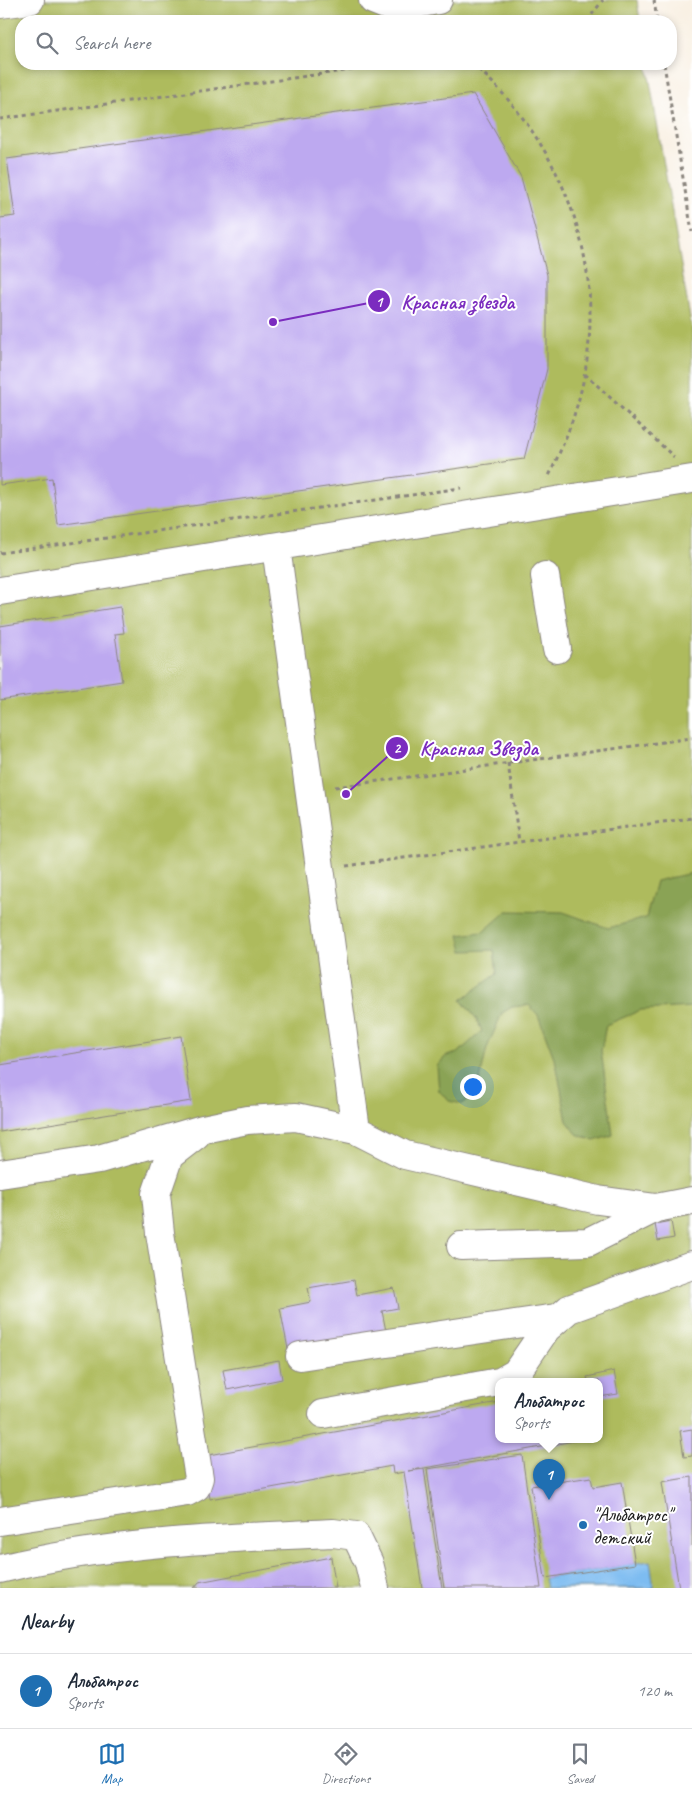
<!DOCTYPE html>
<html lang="en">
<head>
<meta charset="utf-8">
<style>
	:root { --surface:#fff; --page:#f2f2f3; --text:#1f2937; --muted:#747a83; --line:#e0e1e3; --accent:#1f6fb2 }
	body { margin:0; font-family:Caveat,sans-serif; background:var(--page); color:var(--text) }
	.you { position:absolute; left:472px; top:1086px; width:18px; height:18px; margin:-12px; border:4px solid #fff; border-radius:50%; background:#1a73e8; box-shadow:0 0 0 8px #1a73e833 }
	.badge { display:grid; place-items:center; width:32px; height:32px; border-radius:50%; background:var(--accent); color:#fff; font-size:16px; font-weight:700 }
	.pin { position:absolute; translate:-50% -41px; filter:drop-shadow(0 1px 2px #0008) }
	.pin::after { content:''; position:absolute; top:26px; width:18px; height:15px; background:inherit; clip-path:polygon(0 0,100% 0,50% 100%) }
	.popup { position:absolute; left:495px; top:1378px; width:108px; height:65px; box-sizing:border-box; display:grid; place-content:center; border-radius:10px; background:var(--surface); filter:drop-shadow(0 1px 4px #0005); font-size:16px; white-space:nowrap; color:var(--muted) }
	.popup b { font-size:19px; color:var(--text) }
	.popup::after { content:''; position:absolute; left:50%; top:100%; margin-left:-10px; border:10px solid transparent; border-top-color:var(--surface) }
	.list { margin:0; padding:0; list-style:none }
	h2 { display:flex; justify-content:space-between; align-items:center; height:65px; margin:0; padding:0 20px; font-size:21px }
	h2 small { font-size:16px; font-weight:400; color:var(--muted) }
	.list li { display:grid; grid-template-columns:32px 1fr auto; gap:15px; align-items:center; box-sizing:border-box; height:75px; padding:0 20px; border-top:1px solid var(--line) }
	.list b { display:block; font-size:19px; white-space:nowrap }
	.list p { margin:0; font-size:16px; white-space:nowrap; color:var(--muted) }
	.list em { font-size:16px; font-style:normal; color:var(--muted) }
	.icon { flex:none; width:28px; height:28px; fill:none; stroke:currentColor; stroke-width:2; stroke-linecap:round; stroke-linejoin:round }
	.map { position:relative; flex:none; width:692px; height:1588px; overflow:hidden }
	.search { position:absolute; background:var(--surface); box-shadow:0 2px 8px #0003; left:15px; right:15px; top:15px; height:55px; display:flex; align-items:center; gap:12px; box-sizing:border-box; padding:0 18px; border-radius:20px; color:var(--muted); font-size:19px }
	.sheet { height:140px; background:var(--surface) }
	nav { display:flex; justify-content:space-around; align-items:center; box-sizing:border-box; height:70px; border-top:1px solid var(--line); background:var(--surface); font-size:14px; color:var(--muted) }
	nav a { display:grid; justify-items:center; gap:2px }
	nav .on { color:var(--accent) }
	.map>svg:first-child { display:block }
</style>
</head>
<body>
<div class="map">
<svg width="692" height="1588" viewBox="0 0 692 1588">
	<rect width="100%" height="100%" fill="#fff"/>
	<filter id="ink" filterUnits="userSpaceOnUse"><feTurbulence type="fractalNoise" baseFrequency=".02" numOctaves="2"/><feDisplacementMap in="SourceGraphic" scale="10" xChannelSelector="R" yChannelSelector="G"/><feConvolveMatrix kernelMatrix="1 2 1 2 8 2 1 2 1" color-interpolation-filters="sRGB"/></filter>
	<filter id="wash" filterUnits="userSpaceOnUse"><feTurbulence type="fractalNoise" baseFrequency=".0096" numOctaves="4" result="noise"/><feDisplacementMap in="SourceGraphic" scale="20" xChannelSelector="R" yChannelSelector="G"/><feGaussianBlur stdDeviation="1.12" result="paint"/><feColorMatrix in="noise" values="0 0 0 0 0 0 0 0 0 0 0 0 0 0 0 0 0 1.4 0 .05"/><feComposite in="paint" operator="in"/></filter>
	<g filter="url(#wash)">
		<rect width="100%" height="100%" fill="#f8eedf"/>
		<path fill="#aebb5d" stroke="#656c3c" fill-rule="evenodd" d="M0,0H637L640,21H21V64H647L692,330V1588H424L418,1560L423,1588H0ZM499,1381H599V1439H499Z"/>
		<path fill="#8aa354" stroke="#536038" d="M692,873V1007L641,1010L606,1025L601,1051L613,1135L594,1141L577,1134L567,1121L556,1063L538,1015L529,1005L512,1007L502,1013L487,1048L479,1084L474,1096L462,1104L449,1101L439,1091L437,1066L446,1056L458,1053L482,1031L476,1018L461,1000L497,974L494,950L463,951L459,935L483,932L507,911L563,912L608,928L646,918L656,881Z"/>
		<path fill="#7dbcf1" stroke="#4c6c86" d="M650,1561L654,1588H547L545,1578Z"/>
		<g id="blocks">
			<path fill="#bda9f0" d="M473,94L521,177L547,275V369L524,459L58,525L52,478L0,485V218L15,216L7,159Z
				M120,607L124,633L115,634L122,681L0,700V626Z
				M181,1036L191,1101L0,1132V1065Z
				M671,1221L674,1238L658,1241L655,1224Z
				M354,1280L357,1295L394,1288L398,1308L382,1311L386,1331L288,1349L280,1308L311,1302L308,1288Z
				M279,1360L282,1379L227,1390L223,1370Z
				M614,1371L618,1394L599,1397V1381H588L587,1377Z
				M499,1402V1439L580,1440L408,1471L424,1469L442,1588H422L404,1472L393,1474L392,1466L210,1499L203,1456Z
				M692,1429V1456L684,1457L680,1431Z
				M522,1455L541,1588H444L427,1469Z
				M591,1477L593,1487L622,1482L635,1564L545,1578L531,1486Z
				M692,1477V1588H679L662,1482Z
				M331,1557L336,1588H194L199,1582Z"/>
		</g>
	</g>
	<g filter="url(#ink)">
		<use href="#blocks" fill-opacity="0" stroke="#8a857e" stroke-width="1"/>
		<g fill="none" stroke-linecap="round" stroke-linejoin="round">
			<g stroke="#8a857e" stroke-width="30">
				<path id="minor" d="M373,0L393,8L438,0
					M0,4L30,0
					M276,547L356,1130
					M545,576L557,649
					M0,591L692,479
					M0,1174L99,1159L203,1129L247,1120L296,1117L356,1130L405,1155L598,1200L656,1208L692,1201
					M461,1246L588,1242L656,1208
					M300,1356L556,1318
					M502,1381L516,1373L546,1329L569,1309L692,1265
					M323,1414L499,1382
					M0,1521L187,1492L196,1487L199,1478L160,1233L156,1194L169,1156L196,1135
					M0,1569C109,1542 221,1538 333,1533L356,1536L369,1563L375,1588"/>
			</g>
			<path stroke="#8a857e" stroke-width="3" stroke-dasharray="4 4" stroke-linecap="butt" d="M654,0L657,21
				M587,21L603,0
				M473,64C570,150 615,282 576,409C569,432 559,454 549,476
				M664,64L692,232
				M0,119L393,64
				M585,374L674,457
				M0,553L461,488
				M508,763L519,842
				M335,787L692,738
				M346,866L692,818"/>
			<use href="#minor" stroke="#fff" stroke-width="28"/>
		</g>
	</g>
	<circle fill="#1f6fb2" stroke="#fff" stroke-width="2" cx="583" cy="1525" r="5"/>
	<g text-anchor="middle" stroke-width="4" stroke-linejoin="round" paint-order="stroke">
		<g font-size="20" fill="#1c1c1c" stroke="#fff" text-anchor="start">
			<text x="593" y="1521">"Альбатрос"<tspan x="593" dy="23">детский</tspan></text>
		</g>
	</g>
	<path fill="none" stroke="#7b2cbf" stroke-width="2" d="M273 322L379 301M346 794L397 748"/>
	<g fill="#7b2cbf" stroke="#fff" stroke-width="2">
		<circle cx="273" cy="322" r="5"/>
		<circle cx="346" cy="794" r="5"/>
		<circle cx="379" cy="301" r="12"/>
		<circle cx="397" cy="748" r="12"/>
	</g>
	<g font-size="15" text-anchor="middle" font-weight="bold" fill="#fff">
		<text x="379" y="307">1</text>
		<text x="397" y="753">2</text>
	</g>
	<g font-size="21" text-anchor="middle" font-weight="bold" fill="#7b2cbf" stroke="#fff" stroke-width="4" stroke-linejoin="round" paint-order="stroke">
		<text x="458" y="309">Красная звезда</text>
		<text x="479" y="755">Красная Звезда</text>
	</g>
</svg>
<div class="you"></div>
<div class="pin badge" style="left:549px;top:1500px">1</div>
<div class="popup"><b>Альбатрос</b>Sports</div>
<div class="search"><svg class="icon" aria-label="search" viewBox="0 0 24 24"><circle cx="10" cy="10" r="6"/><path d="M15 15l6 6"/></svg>Search here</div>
</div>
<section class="sheet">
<h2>Nearby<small></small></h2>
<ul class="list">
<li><span class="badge">1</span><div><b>Альбатрос</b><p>Sports</p></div><em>120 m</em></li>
</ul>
</section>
<nav>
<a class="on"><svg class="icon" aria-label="map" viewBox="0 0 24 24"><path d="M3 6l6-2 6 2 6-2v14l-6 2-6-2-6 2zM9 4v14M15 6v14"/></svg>Map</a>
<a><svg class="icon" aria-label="directions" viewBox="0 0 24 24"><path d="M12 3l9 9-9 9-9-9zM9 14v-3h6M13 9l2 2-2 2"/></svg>Directions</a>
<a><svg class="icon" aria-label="saved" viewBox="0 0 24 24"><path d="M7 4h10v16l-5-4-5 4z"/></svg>Saved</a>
</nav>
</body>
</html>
